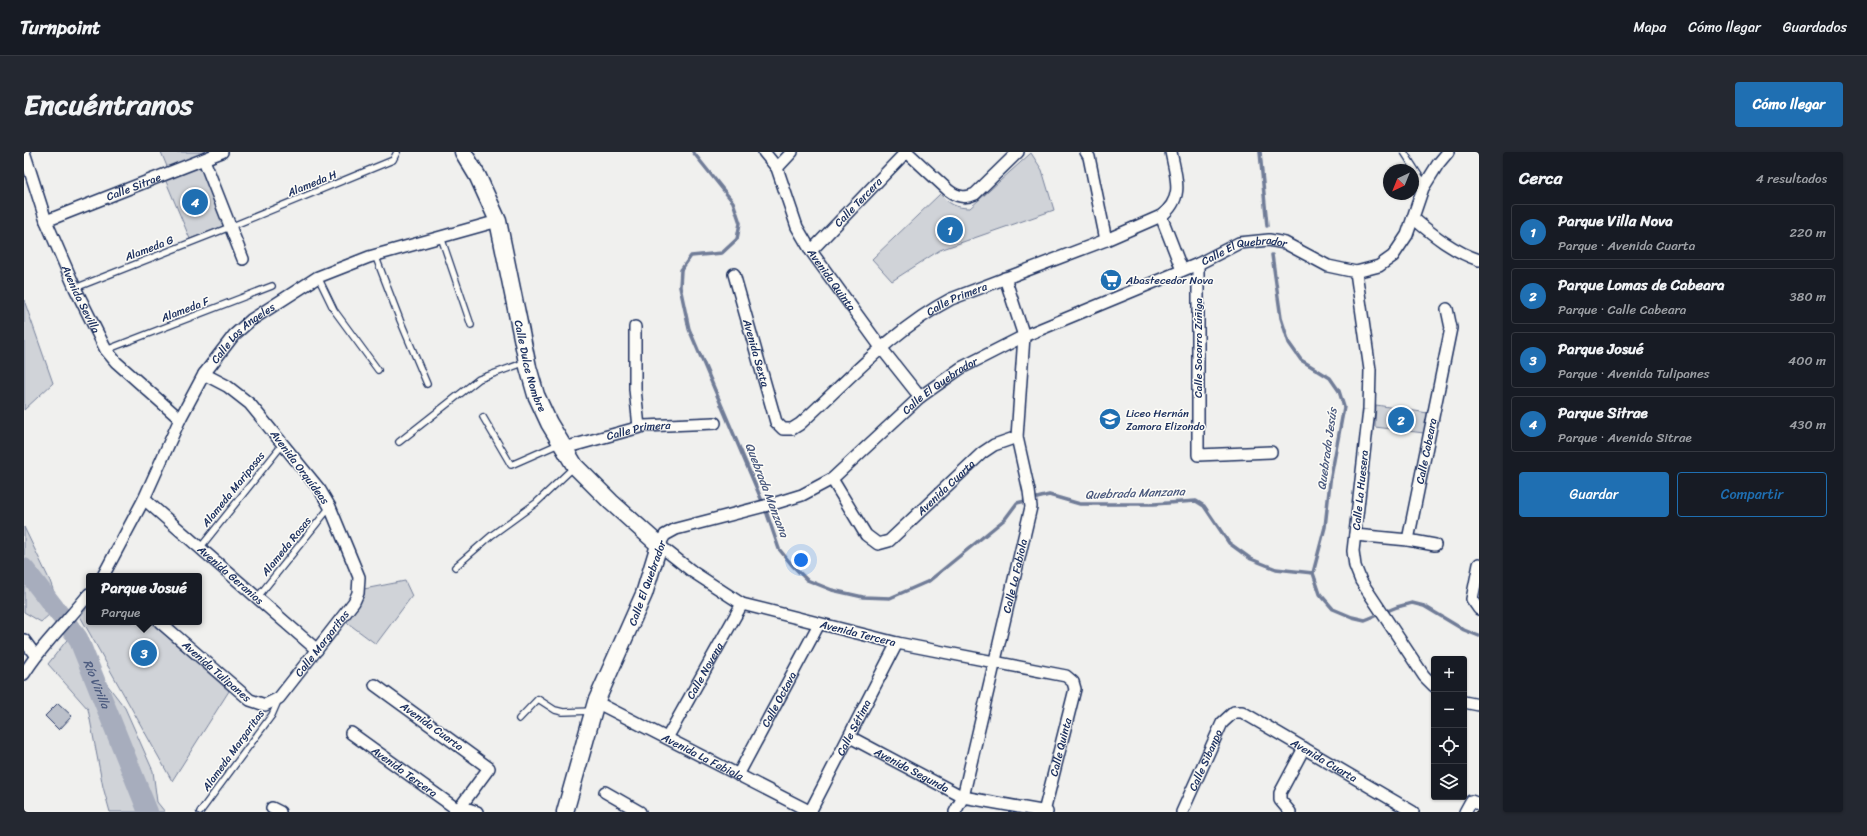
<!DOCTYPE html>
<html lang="es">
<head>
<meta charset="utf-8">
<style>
	:root { --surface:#171b24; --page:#242831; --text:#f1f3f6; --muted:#9ea1a6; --line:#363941; --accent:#1f6fb2 }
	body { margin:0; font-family:Sriracha,sans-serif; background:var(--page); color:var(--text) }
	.controls { position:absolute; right:12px; bottom:12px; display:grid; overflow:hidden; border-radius:4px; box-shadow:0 1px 3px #0004 }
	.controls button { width:36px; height:36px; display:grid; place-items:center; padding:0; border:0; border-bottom:1px solid var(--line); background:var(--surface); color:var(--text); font:20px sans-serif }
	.compass { position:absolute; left:1359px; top:12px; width:36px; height:36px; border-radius:50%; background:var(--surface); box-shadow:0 1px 3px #0004; rotate:223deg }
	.you { position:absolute; left:777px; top:408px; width:14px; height:14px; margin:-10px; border:3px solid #fff; border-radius:50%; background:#1a73e8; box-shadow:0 0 0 6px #1a73e833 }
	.badge { display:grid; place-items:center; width:26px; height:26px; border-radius:50%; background:var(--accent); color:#fff; font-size:13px; font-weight:700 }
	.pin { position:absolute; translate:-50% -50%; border:2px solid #fff; box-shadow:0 1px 4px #0006 }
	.popup { position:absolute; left:62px; top:421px; width:116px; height:52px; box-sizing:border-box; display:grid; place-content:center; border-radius:4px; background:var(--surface); filter:drop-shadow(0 1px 3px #0005); font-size:13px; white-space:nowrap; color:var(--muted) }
	.popup b { font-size:15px; color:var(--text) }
	.popup::after { content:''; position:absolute; left:50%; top:100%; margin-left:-8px; border:8px solid transparent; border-top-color:var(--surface) }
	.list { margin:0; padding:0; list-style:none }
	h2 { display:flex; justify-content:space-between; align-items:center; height:52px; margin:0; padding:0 16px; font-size:17px }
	h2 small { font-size:13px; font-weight:400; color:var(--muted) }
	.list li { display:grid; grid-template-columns:26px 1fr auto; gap:12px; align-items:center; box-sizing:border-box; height:56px; margin:0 8px 8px; padding:0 8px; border:1px solid var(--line); border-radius:4px }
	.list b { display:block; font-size:15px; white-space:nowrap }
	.list p { margin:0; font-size:13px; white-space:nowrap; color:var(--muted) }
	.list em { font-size:13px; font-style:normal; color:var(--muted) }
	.actions { display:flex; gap:8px; padding:12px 16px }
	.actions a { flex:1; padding:9px 0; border:1px solid var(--accent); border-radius:4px; text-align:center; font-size:14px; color:var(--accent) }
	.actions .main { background:var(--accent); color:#fff }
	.icon { flex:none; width:22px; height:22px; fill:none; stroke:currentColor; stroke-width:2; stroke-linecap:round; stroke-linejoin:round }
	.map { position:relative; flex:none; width:1455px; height:660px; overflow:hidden; border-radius:4px }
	header { display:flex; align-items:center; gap:24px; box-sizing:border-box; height:56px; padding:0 20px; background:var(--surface); border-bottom:1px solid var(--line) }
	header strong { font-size:19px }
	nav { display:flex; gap:22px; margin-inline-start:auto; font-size:14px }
	.intro { display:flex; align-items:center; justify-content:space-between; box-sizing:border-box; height:96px; padding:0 24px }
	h1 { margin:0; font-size:28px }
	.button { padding:10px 18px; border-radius:4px; background:var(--accent); color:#fff; font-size:14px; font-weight:700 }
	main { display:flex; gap:24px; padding:0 24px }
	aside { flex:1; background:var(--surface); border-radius:4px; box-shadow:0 1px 3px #0004 }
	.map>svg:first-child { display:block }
</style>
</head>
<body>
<header>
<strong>Turnpoint</strong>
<nav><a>Mapa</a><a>Cómo llegar</a><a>Guardados</a></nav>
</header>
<div class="intro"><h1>Encuéntranos</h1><a class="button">Cómo llegar</a></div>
<main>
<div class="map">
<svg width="1455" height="660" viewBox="0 0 1455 660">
	<rect width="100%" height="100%" fill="#f0f0ee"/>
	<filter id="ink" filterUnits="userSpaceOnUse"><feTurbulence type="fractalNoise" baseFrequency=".025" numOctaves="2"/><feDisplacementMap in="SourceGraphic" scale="8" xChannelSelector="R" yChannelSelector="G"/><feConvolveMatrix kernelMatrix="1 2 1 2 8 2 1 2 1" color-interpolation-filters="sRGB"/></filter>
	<g filter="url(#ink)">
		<path fill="#d0d3d8" stroke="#76819b" d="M137,0H187L144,17Z
			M1007,1L1018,18L1030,58L916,98L868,129L848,107L916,42C925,52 932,56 946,56Z
			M177,12L200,74L166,87L141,27Z
			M0,148L29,231L0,258Z
			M1352,253L1404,261L1400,281L1351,275Z
			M0,375L26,429L35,454L17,470L0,460Z
			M381,429L388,444L352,492L321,469L340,437Z
			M65,454V470H126L205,539L148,629L56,464Z
			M46,484L101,556L129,619L133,650L141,660H86L79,635L64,557L24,512Z"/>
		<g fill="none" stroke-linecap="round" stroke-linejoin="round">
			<path stroke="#6f7b97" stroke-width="3.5" d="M669,0L709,50L716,71L713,87L698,101L667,104L657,118L656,135L665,177L741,356L755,397L768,413L783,428L808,438L839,445L866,446L905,429L981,367L993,351L1025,343L1056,352H1130L1172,349L1180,354L1205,391L1227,407L1252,417L1289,421
				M1236,0L1243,74
				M1248,103L1257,166L1265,191L1277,208L1306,226L1315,239L1320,255L1306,330L1301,375L1289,421
				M1289,421L1296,442L1309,457L1328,465L1341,468L1373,455L1388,451L1400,454L1440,478L1455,484"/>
			<path stroke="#a7adbd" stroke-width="20" id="s1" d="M0,416L54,486L124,660"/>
		</g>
		<path fill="#bbc0ca" stroke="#1b2f5e" d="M34,551L48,564L35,578L21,564Z"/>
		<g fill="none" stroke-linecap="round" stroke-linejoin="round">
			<g stroke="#1b2f5e" stroke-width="8">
				<path id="lane" d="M1380,0L1401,33
					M417,85L447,173
					M351,103L376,168L403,232
					M294,125L310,158L354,218
					M51,136L206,75L369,8L373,0
					M82,198L248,134
					M459,265L487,313L537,291
					M375,290L455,227L502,210
					M176,396L259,292
					M431,415L468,383L512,351L550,315
					M233,446L306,355
					M495,567L514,547L531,558L539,560L569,559
					M176,660L248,563L255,547"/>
			</g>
			<g stroke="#1b2f5e" stroke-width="14">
				<g id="street">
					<path id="s2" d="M0,0L22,69L51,136L82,198L92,210L156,267"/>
					<path id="s3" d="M740,0L753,16L773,75L787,99L858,197L896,245"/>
					<path d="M883,0L924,38C933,45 941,47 951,42L994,0"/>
					<path d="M1062,0L1065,5L1082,88"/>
					<path d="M1147,0C1152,25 1161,46 1137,64L1158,118"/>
					<path d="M180,8L219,107"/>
					<path d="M753,16L768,0"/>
					<path d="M1389,66C1409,83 1430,100 1455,108"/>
					<path id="s4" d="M22,69L198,0"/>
					<path id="s5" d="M787,99L882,0"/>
					<path d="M1174,112V303L1247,300"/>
					<path d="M1332,120L1346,218L1345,258L1329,399L1331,414L1337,429L1400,524L1410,534"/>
					<path id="s6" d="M710,122L752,270L759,277H768L776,272C823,229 871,176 927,147L1082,88L1137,64"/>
					<path d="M611,175V237L615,275"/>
					<path id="s7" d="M540,296L620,274L691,271"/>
					<path id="s8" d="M808,327L842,383L854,392L865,389L958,301L970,293L993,285"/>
					<path id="s9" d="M120,347L293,498"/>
					<path id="s10" d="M1331,383L1384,388L1427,176L1423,157"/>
					<path d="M1384,388L1411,393"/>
					<path d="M1455,412L1448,447L1455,457"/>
					<path id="s11" d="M79,424L120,347L156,267L180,222L210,183L227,168L294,125L345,105L474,69"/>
					<path id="s12" d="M136,470L226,548L241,553L255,546L330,450L334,441L335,425L306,355L296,338L226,252L203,234L180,222"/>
					<path d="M0,488L11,503"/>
					<path d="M0,522C18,492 44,469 65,442"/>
					<path id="s13" d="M572,550L787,660"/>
					<path d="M1440,550L1455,553"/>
					<path id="s14" d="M327,581L434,658L465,616L351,533"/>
					<path id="s15" d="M826,585L939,645L1023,660"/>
					<path id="s16" d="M643,586L718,452"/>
					<path id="s17" d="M714,623L795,472"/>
					<path d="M581,640L616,660"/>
					<path d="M248,656L256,660"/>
					<path d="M433,660L434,658L441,656L453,660"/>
					<path id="s18" d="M786,660L873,491"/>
					<path id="s19" d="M931,660L939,645L1007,355L1005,339L993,285L1000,184L981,126"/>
					<path id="s20" d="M1020,660L1051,537L1049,530L1042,524L873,491L718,452L669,420L635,393L641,383L652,377L752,351L778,343L808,327L896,245L937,216L1000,184L1174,112L1215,91L1245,88L1261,91L1304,114L1332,120L1355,114L1369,104L1383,83L1399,36L1414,12L1424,0"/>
					<path id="s21" d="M1158,660L1198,571L1210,560H1218L1389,660"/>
					<path d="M1266,660L1256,648V641L1280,596"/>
					<path d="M1441,660L1447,649L1455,652"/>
				</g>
			</g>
			<g stroke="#1b2f5e" stroke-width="19">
				<g id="secondary">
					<path id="s22" d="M439,0L454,25L474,69L504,215L512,243L525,271L551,314L587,350L635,393L620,442L572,550L541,660"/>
				</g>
			</g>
			<use href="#lane" stroke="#fdfcf7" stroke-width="5.5"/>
			<use href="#street" stroke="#fdfcf7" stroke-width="11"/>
			<use href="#secondary" stroke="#fdfcf7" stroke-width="16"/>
		</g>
	</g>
	<defs>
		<g id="supermarket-disc" transform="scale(1.15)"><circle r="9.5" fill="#1f6fb2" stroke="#fdfcf7"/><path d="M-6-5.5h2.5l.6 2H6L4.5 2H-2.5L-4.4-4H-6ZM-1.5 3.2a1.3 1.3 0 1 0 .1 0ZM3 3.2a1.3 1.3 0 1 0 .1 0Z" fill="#fff"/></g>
		<g id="school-disc" transform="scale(1.15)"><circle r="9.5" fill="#1f6fb2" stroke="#fdfcf7"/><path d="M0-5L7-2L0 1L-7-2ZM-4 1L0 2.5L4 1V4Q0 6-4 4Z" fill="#fff"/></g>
	</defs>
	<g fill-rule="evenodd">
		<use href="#supermarket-disc" x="1087" y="128"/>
		<use href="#school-disc" x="1086" y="267"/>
	</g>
	<g text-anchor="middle" stroke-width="3" stroke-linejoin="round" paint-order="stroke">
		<g font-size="11" fill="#1b2f5e" stroke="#fdfcf7">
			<text transform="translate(288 31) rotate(-22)" y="4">Alameda H</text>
			<text dy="4" stroke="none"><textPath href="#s4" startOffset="94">Calle Sitrae</textPath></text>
			<text dy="4" stroke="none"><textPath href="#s5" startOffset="68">Calle Tercera</textPath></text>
			<text transform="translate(125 96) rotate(-21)" y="4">Alameda G</text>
			<text dy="4" stroke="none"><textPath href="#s20" startOffset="1245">Calle El Quebrador</textPath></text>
			<text dy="4" stroke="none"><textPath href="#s3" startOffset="146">Avenida Quinta</textPath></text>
			<text dy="4" stroke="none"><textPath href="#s2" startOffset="158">Avenida Sevilla</textPath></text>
			<text dy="4" stroke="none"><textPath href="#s6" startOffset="384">Calle Primera</textPath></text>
			<text transform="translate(161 157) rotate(-21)" y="4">Alameda F</text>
			<text dy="4" stroke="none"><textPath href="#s11" startOffset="283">Calle Los Ángeles</textPath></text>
			<text transform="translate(1174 196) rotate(-90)" y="4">Calle Socorro Zúñiga</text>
			<text dy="4" stroke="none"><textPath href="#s6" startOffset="82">Avenida Sexta</textPath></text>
			<text dy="4" stroke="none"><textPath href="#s22" startOffset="226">Calle Dulce Nombre</textPath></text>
			<text dy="4" stroke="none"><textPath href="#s20" startOffset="909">Calle El Quebrador</textPath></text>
			<text dy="4" stroke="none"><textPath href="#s7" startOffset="77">Calle Primera</textPath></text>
			<text dy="4" stroke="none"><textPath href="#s10" startOffset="144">Calle Cabeara</textPath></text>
			<text transform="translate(276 315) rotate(53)" y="4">Avenida Orquídeas</text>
			<text dy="4" stroke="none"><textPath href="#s8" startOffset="170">Avenida Cuarta</textPath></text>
			<text transform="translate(209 337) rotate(-51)" y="4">Alameda Mariposas</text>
			<text transform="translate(1336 338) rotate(-84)" y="4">Calle La Huesera</text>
			<text transform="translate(262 394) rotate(-51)" y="4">Alameda Rosas</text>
			<text dy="4" stroke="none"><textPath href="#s9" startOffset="115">Avenida Geranios</textPath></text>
			<text dy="4" stroke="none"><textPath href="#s19" startOffset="244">Calle La Fabiola</textPath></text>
			<text transform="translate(623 431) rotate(-70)" y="4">Calle El Quebrador</text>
			<text transform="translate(834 481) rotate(14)" y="4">Avenida Tercera</text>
			<text dy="4" stroke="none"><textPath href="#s12" startOffset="220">Calle Margaritas</textPath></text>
			<text dy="4" stroke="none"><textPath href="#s12" startOffset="75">Avenida Tulipanes</textPath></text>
			<text dy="4" stroke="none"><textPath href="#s16" startOffset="77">Calle Novena</textPath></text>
			<text dy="4" stroke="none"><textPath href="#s17" startOffset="86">Calle Octava</textPath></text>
			<text transform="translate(408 574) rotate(36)" y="4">Avenida Cuarta</text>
			<text dy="4" stroke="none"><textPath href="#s18" startOffset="95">Calle Sétima</textPath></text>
			<text dy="4" stroke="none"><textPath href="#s20" startOffset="67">Calle Quinta</textPath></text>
			<text transform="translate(209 598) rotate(-54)" y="4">Alameda Margaritas</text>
			<text dy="4" stroke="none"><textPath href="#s13" startOffset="120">Avenida La Fabiola</textPath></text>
			<text dy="4" stroke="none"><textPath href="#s21" startOffset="57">Calle Sibanpo</textPath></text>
			<text dy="4" stroke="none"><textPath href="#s21" startOffset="217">Avenida Cuarta</textPath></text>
			<text dy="4" stroke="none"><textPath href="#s15" startOffset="70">Avenida Segunda</textPath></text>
			<text dy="4" stroke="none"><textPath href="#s14" startOffset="66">Avenida Tercera</textPath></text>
		</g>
		<g font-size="11" fill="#1b2f5e" stroke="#fdfcf7" text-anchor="start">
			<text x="1102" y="132">Abastecedor Nova</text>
			<text x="1102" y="265">Liceo Hernán<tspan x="1102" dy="13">Zamora Elizondo</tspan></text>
		</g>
		<g font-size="12" font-style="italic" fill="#4c5b7f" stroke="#fdfcf7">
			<text transform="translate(1303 297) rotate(-82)" y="4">Quebrada Jesús</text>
			<text transform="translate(743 338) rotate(69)" y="4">Quebrada Manzana</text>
			<text transform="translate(1111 341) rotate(-2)" y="4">Quebrada Manzana</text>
			<text dy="4" stroke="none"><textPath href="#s1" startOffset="138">Río Virilla</textPath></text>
		</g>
	</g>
</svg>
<div class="controls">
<button>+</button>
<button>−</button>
<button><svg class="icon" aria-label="locate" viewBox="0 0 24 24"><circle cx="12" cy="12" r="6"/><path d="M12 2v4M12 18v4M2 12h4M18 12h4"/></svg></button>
<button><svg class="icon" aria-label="layers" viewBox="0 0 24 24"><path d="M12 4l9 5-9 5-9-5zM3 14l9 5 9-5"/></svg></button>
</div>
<svg class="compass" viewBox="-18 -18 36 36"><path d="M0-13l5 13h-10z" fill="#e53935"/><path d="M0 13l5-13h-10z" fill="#9ea1a6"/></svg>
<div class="you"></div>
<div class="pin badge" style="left:926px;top:78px">1</div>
<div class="pin badge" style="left:1377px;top:268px">2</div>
<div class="pin badge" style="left:120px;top:501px">3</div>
<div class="popup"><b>Parque Josué</b>Parque</div>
<div class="pin badge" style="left:171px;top:50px">4</div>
</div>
<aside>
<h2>Cerca<small>4 resultados</small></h2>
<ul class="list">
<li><span class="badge">1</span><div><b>Parque Villa Nova</b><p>Parque · Avenida Cuarta</p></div><em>220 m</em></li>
<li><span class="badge">2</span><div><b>Parque Lomas de Cabeara</b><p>Parque · Calle Cabeara</p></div><em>380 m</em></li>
<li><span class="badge">3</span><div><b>Parque Josué</b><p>Parque · Avenida Tulipanes</p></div><em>400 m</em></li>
<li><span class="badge">4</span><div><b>Parque Sitrae</b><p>Parque · Avenida Sitrae</p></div><em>430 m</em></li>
</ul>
<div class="actions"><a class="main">Guardar</a><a>Compartir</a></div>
</aside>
</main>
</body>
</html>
